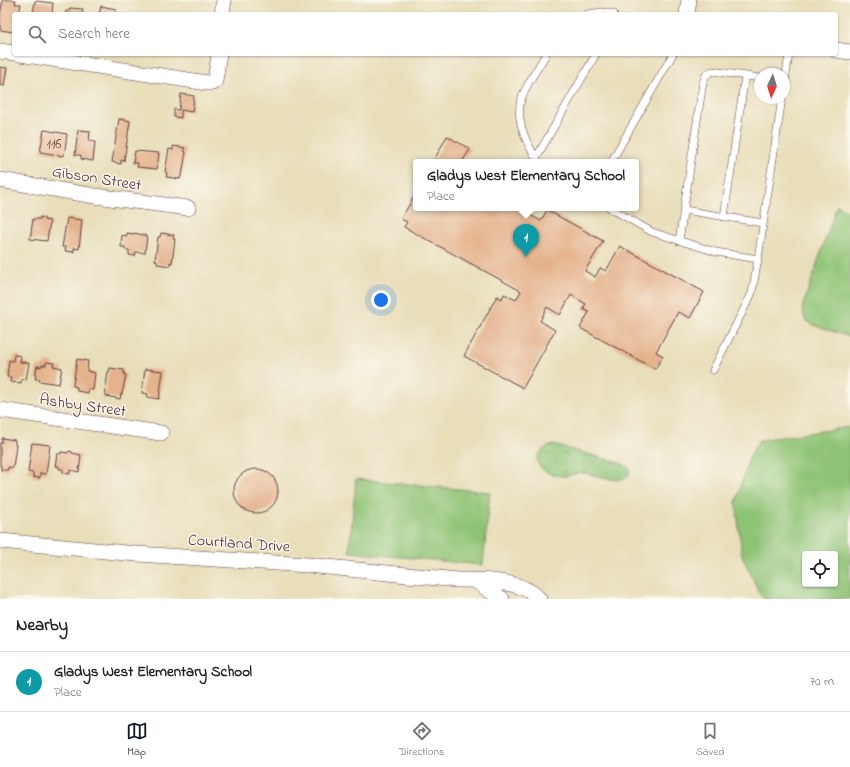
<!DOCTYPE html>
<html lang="en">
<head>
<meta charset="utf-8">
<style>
	:root { --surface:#fff; --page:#f2f2f2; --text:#202124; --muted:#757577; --line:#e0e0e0; --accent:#111827 }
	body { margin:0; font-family:"Indie Flower",sans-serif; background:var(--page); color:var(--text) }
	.controls { position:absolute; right:12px; bottom:12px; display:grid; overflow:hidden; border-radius:4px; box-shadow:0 1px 3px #0004 }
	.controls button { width:36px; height:36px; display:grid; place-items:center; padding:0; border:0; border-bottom:1px solid var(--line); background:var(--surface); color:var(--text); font:20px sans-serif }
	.compass { position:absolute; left:754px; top:68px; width:36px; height:36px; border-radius:50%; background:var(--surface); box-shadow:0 1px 3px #0004; rotate:184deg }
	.you { position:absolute; left:381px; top:300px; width:14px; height:14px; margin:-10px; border:3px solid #fff; border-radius:50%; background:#1a73e8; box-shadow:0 0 0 6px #1a73e833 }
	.badge { display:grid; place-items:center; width:26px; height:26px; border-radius:50%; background:var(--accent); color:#fff; font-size:13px; font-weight:700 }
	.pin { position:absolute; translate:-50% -33px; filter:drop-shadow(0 1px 2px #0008) }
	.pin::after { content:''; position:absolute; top:21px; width:14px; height:12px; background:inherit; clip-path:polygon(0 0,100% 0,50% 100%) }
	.popup { position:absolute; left:413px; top:159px; width:226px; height:52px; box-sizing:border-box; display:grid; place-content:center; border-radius:4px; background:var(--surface); filter:drop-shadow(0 1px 3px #0005); font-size:13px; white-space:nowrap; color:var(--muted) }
	.popup b { font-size:15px; color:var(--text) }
	.popup::after { content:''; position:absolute; left:50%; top:100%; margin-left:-8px; border:8px solid transparent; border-top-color:var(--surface) }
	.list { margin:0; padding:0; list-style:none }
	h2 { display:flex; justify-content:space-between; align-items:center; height:52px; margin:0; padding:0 16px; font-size:17px }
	h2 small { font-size:13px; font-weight:400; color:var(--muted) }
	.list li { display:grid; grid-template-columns:26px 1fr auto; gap:12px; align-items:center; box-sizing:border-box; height:60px; padding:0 16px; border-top:1px solid var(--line) }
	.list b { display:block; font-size:15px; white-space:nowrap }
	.list p { margin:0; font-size:13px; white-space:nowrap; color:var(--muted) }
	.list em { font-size:13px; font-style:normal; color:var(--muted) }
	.icon { flex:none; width:22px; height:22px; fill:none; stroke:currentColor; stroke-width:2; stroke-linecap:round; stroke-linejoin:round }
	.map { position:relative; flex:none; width:850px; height:599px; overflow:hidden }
	.search { position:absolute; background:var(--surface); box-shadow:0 1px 3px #0004; left:12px; right:12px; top:12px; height:44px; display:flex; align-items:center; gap:10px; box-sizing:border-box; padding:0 14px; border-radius:4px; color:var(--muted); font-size:15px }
	.sheet { height:112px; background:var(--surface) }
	nav { display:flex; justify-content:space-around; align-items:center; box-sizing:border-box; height:56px; border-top:1px solid var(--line); background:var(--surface); font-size:11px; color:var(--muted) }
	nav a { display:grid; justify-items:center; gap:2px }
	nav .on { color:var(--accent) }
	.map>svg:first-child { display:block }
</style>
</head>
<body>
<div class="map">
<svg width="850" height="599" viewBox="0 0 850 599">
	<defs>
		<pattern id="park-crowns" width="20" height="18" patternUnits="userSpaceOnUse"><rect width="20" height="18" fill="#8ec374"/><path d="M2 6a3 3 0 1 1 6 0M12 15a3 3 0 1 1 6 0" fill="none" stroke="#769e5f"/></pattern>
	</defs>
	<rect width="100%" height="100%" fill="#fbf7ec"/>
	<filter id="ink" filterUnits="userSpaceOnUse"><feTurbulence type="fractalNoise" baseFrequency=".025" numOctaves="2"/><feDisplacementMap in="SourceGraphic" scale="8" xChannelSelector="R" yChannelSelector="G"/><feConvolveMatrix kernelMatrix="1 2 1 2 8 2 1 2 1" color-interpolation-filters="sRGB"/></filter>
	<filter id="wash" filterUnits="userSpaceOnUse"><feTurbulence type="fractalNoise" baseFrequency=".012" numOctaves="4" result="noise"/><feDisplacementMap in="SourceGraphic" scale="16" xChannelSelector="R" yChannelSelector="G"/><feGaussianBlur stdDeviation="0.9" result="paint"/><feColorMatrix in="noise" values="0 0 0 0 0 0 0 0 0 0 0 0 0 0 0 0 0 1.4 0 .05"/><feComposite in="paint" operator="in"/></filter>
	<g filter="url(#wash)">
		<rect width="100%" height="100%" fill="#e8deba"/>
		<path fill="#8ec374" stroke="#6c7150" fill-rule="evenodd" d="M837,205L850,212V337L816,326L805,320L802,308Z
			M850,427V599H764L760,594L742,556L736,502L749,458L759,440ZM805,554H835V584H805Z
			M356,479L490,492L483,565L349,552Z"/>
		<path fill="url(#park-crowns)" stroke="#6c7150" d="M554,445L621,463L629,468V474L626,478L616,480L583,473C576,472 573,475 567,476C555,477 537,472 537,457C541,450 546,446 554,445Z"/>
		<g id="blocks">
			<path fill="#e4b28c" d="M3,0H16L15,4H21L19,14H14V32L0,30V15Z
				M35,1L53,3L52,14H33Z
				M101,6L116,9V14H99Z
				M70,8L83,9L82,14H65L66,11H69Z
				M0,67L7,68L4,86L0,85Z
				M181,94L194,96L192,112L181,110V118L174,117V109L179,110Z
				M119,119L130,121L124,161L121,160V164L112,162Z
				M44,130L67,134L64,156L40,152Z
				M78,130L90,131L89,141L95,142L93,161L81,159V155H75Z
				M447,136L470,149L462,162H433Z
				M173,146L185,148L184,151L186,152L182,175H181L180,179L166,177L167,173L165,172L169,149L173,150Z
				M135,151L159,153L157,169L137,167L138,163H133Z
				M416,193V208H517L541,221L547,210L603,241L585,271L595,277L600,268L606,271L620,246L704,292L690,318L678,312L656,352L663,356L655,369L580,328L589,312L583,309L586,304L571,295L560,315L547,307L540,321L555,330L523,388L464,356L497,296L502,299L504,294L516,300L521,291L404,227L407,222L401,219Z
				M40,217L44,218V220L50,221L47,241L30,239L33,219H40Z
				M67,218L82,220L79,249L74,248V252L65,251L66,247H62Z
				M127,233L134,234L135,233L147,236L145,253L136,252L135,256L129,255V250H125V247H121L122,235L127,236Z
				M161,233L174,235L173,239H175L172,263L170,262V266L157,264V261L155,260L158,237H160Z
				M14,355L21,356L20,362L29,363L26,380L22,379L21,383L10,382L11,377H7L9,360L13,361Z
				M77,359L88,361L87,371L95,373L93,390L88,389V393L77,391V387L73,386Z
				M46,362L54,363L53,366L62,368L59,384L39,381L40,379H35L37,366L41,367L42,365H46Z
				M110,368L124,370V374L126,375L122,394H121L120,399L106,396V392H105L108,372H109Z
				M145,369L163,371L159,399L147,397L148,394L142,393Z
				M2,438L15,440V445H16L13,468L8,467V470H1V466H0V443H2Z
				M32,443L50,445L46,474L40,473V478L33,477V473L28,472Z
				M69,451L72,452V453L81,455L79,472L70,470V474L63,473V469H59V466H55L57,454H61V452L68,453Z
				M234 491a22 22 0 1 1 44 0a22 22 0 1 1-44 0Z"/>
		</g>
	</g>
	<g filter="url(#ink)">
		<use href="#blocks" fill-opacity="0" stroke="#623c40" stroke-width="1"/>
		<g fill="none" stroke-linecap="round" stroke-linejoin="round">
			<g stroke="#623c40" stroke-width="8">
				<path id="service" d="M587,14L602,12L614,14
					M784,88L789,54
					M536,158L596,54
					M538,161C526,143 514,119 522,97C527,83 539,67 546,54
					M611,162L673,54
					M610,208L652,232L716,252L758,259L782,98
					M684,210L763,223
					M724,217L745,76
					M679,241L703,82L706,75L712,71L760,78
					M713,370L752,293L758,259"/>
			</g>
			<g stroke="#623c40" stroke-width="16">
				<path id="minor" d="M222,14L224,0
					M687,14L689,0
					M836,50L850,52
					M0,51L14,53
					M20,54L207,83H212L215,81L219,54
					M0,180L95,196L188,208
					M0,410L161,433
					M0,541L137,554L308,565L457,580C481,580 522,579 539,599
					M476,581L502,599"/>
			</g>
			<use href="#service" stroke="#fff" stroke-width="7"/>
			<use href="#minor" stroke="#fff" stroke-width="15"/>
		</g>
	</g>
	<g text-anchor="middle" stroke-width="3" stroke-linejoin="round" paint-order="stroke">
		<g font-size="14" fill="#704443">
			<text x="54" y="148">116</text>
		</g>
		<g font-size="16" fill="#4a1f2b" stroke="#fbf7ec">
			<text transform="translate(97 177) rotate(9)" y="6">Gibson Street</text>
			<text transform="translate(83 404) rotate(8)" y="6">Ashby Street</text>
			<text transform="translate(239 542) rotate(4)" y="6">Courtland Drive</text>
		</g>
	</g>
</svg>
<div class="controls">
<button><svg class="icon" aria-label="locate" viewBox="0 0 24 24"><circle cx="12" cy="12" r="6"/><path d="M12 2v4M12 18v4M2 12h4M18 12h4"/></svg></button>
</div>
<svg class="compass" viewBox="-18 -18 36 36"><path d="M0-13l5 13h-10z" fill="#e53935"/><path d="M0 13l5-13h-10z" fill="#757577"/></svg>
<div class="you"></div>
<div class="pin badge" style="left:526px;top:257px;background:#0f9aa8">1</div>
<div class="popup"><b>Gladys West Elementary School</b>Place</div>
<div class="search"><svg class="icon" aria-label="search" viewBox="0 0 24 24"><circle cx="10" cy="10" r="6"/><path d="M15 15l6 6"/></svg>Search here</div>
</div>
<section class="sheet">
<h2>Nearby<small></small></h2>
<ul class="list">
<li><span class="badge" style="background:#0f9aa8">1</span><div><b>Gladys West Elementary School</b><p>Place</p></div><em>70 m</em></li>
</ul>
</section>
<nav>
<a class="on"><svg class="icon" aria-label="map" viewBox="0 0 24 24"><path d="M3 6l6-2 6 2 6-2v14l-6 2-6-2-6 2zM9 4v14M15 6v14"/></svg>Map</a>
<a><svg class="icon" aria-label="directions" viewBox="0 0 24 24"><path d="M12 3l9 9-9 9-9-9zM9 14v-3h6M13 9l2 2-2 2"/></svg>Directions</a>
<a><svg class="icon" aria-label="saved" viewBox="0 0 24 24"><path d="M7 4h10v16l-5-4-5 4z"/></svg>Saved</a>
</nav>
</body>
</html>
